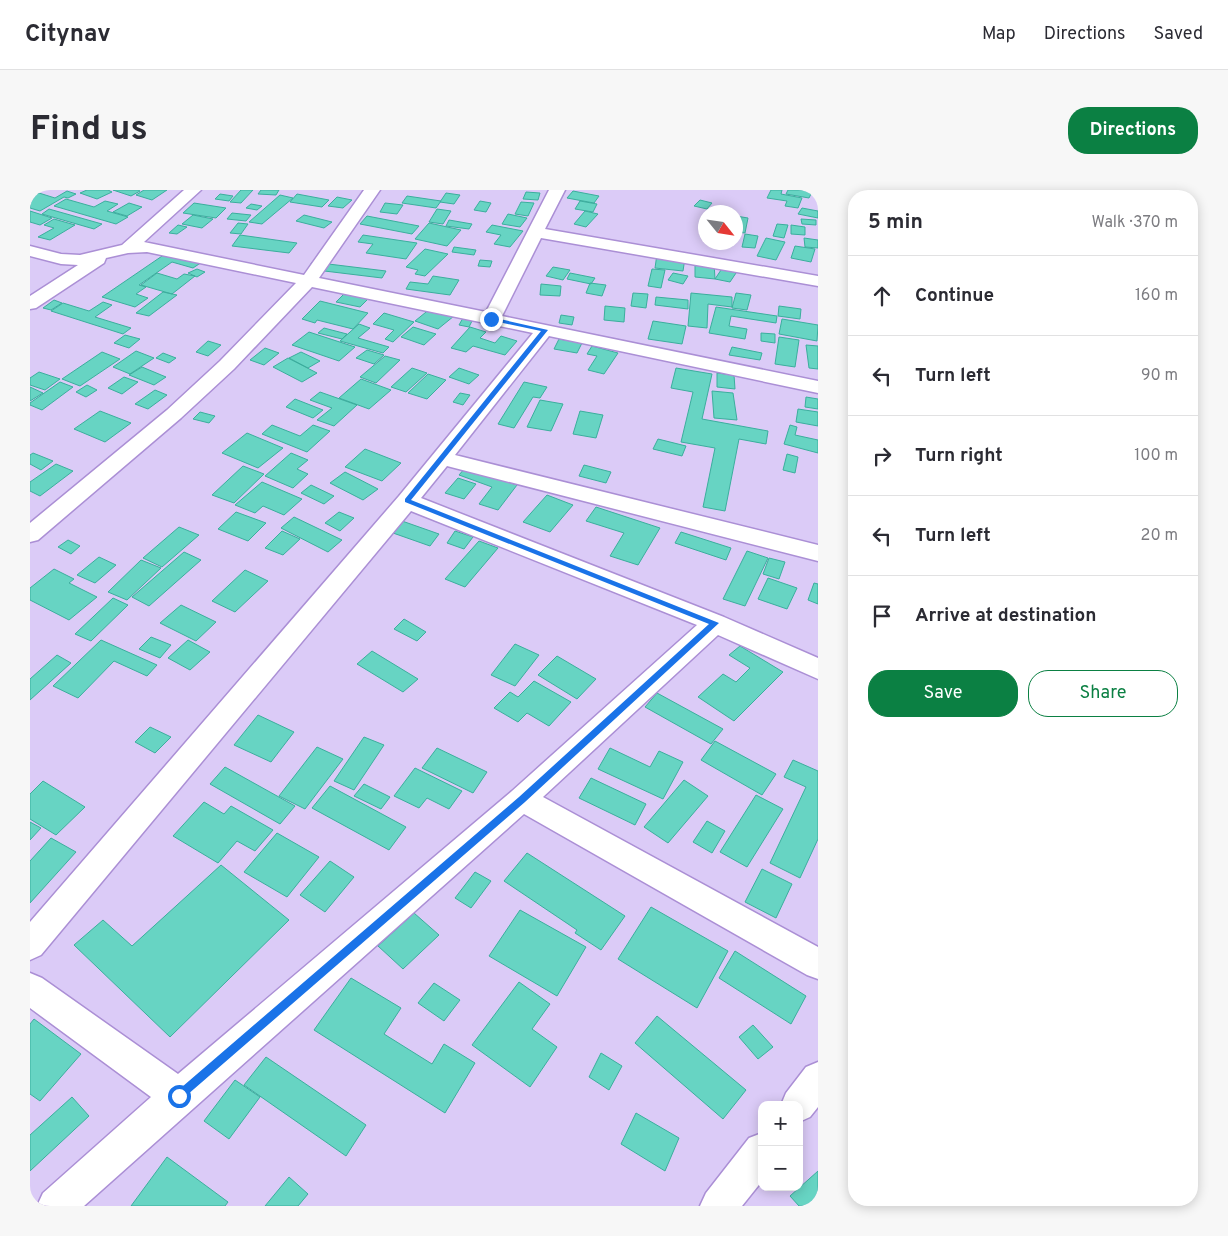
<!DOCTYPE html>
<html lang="en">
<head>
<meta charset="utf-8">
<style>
	:root { --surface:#fff; --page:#f7f7f7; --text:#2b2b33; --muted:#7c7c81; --line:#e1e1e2; --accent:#0b8043 }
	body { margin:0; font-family:Overpass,sans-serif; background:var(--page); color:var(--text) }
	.controls { position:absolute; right:15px; bottom:15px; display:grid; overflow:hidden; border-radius:10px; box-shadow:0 2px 12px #0003 }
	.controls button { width:45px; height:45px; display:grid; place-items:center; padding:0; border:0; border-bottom:1px solid var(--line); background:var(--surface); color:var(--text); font:25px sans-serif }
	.compass { position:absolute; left:668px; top:15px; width:45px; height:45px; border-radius:50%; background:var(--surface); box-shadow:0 2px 12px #0003; rotate:120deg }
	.stop { position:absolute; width:15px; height:15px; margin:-11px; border:4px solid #1a73e8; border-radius:50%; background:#fff }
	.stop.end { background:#1a73e8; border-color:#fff; box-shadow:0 1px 5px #0008 }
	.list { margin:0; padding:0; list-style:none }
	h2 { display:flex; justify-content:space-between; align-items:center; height:65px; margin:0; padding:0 20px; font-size:21px }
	h2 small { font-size:16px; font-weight:400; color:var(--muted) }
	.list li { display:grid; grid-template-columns:32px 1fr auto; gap:15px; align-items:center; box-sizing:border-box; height:80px; padding:0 20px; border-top:1px solid var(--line) }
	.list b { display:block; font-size:19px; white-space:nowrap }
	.list em { font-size:16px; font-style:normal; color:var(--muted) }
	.actions { display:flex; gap:10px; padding:15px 20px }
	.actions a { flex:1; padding:11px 0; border:1px solid var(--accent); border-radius:20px; text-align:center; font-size:18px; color:var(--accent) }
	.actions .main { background:var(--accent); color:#fff }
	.icon { flex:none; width:28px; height:28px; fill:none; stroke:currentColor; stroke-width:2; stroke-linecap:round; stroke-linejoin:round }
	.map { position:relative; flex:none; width:788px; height:1016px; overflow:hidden; border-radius:20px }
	header { display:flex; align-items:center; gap:30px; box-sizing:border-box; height:70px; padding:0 25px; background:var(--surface); border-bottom:1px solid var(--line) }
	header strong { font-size:24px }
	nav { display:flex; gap:28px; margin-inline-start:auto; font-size:18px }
	.intro { display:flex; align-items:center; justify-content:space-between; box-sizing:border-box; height:120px; padding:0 30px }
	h1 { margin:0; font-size:35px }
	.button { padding:12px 22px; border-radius:20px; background:var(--accent); color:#fff; font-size:18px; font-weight:700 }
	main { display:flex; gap:30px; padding:0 30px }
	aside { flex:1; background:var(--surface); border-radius:20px; box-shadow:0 2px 12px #0003 }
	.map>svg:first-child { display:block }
</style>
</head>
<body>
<header>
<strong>Citynav</strong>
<nav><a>Map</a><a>Directions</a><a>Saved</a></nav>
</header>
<div class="intro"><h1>Find us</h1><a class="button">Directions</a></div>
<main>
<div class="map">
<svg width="788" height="1016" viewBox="0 0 788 1016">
	<rect width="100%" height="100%" fill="#dbcbf7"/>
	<path fill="#67d4c3" stroke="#3bae9d" d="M57,0H78L82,2L67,9L50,3Z
		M83,0H108L110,1L101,6Z
		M114,0H137L122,10L106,5Z
		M211,0H223L211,13L200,12Z
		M231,0H249L246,5L228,4Z
		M741,0H752L751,4L772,8L768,18L755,16L757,11L737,8Z
		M758,0H783L779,8L756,4Z
		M37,1L46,4L38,8L34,7L10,21L0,18V8L9,3L25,8Z
		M543,1L569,6L564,13L537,8Z
		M496,2L510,3L508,10L493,9Z
		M416,3L430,5L424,14L410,12Z
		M190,4L203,6L199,11L185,9Z
		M267,4L299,10L292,17L260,12Z
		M250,5L263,8L232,34L219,32Z
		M377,6L411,11L406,18L372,13Z
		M307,7L322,10L313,18L298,16Z
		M36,9L64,17L75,11L88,14L77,21L98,27L86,34L24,16Z
		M670,10L682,13L677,19L664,16Z
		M450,11L461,13L456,22L444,20Z
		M550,11L567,14L563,22L545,19Z
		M491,12L504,13L498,26L485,24Z
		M99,13L112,17L97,26L83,22Z
		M164,13L196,18L186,28L153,23Z
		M355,13L373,15L367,24L350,22Z
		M221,14L232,16L227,20L216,18Z
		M772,18L788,21V28L768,24Z
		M19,19L72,34L64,39L12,24Z
		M407,19L421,21L413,34L399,32Z
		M0,21L22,28L10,35L0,32Z
		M555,21L568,24L556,37L544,34Z
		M202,23L221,25L216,31L197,29Z
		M478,24L497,28L490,37L472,34Z
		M163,25L183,29L172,38L152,34Z
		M274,25L302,32L294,38L266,31Z
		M337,26L389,36L382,44L330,34Z
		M706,26L718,28L715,43L706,42Z
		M24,29L45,35L20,50L8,47L24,38L14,35Z
		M771,29L786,30V35L772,34Z
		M419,30L442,34L439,39L416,36Z
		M208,33L218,34L211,44L200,43Z
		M399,33L431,40L417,56L385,49Z
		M747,34L758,35L754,48L743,46Z
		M148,35L157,37L147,44L139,43Z
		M462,35L493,41L480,57L464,54L471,45L456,42Z
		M761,35L775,37V45L761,44Z
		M715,44L728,46L725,58L712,57Z
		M210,45L267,53L259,63L202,56Z
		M333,45L387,53L376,69L336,63L343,54L328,52Z
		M736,48L755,52L746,70L727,66Z
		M774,48L788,50V58L775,57Z
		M765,56L785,59L781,72L761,68Z
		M424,57L446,60L444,65L422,62Z
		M395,59L418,64L395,86L385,84L388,80L376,77Z
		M138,62L172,72L163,78L142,72L109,95L116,97L106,104L118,108L105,117L72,107Z
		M627,64L655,68L653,81L625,78Z
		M450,70L462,71L460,77L448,76Z
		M665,71L684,73L685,89L665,87Z
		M282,72L356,81L352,88L278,79Z
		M695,74L710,77L700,92L685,89Z
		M523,77L540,80L533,90L516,86Z
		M167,79L175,82L167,87L158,83Z
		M622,79L635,80L631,98L618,96Z
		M127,83L147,89L154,84L165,86L142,104L111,95Z
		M540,83L565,88L561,94L537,89Z
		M643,83L658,86L653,94L638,90Z
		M403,86L429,90L420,105L376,99L380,92L398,94Z
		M560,93L576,95L572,106L556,103Z
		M511,94L531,96L530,106L510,105Z
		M133,102L147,105L119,126L106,123Z
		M315,103L339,108L330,117L306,112Z
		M603,103L618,104L616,118L601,116Z
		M661,103L702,107V117L678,114L677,138L658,136Z
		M706,103L721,105L717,120L702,118Z
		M626,107L658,110V119L625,115Z
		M24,110L32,113L21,120L13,118Z
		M290,111L338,123L323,139L287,130L285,133L272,129Z
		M73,112L82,115L65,127L101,138L93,144L21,121L33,113L59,121Z
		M575,116L595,118L594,132L574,130Z
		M749,116L771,119L770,129L748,126Z
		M686,117L747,126L746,133L701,126L699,136L717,139L715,149L679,143Z
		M401,118L424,126L408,139L385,131Z
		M354,123L384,132L363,152L355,149L364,140L343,134Z
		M531,125L544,127L542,135L529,133Z
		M433,128L443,129L439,137L429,135Z
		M752,129L788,135L787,151L749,144Z
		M623,131L656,136L652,154L618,149Z
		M329,134L340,138L328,148L359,157L353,163L310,151Z
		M383,137L406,144L394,155L371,147Z
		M440,137L456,142L450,148L465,153L471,146L487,151L475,165L443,156L436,162L421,158Z
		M294,138L317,144L312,149L288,143Z
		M279,142L325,157L309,171L262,155Z
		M731,143L745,144V153L731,151Z
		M95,145L110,149L99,158L84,153Z
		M749,147L769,150L765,177L745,174Z
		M529,149L552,153L547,163L524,159Z
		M178,151L191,155L178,166L166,162Z
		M776,155L788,156V179L779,178Z
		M562,156L588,163L574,184L558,180L567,166L557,164Z
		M702,157L732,163L730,170L699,165Z
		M235,158L249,163L234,175L220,170Z
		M337,160L354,165L344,174L326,168Z
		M106,161L124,168L100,184L83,177Z
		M72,162L90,169L50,196L32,189Z
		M271,162L290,171L278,178L259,168Z
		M133,163L146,168L139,173L126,168Z
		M355,166L370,170L346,193L330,187Z
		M258,168L287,183L272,192L243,177Z
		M112,177L136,187L124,195L99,185Z
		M382,178L397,183L376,202L361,197Z
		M429,178L449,185L439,194L419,187Z
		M646,178L682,184L672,229L738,241L736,254L709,249L695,321L673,317L685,258L651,252L663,202L641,198Z
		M9,182L30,189L15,200L0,195V188Z
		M687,183L704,185L705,199L687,197Z
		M398,184L416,190L397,209L378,203Z
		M94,187L108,192L92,204L78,198Z
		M331,189L361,200L339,219L309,208Z
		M30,192L43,197L12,220L0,215V213Z
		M494,192L517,197L510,208L503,207L484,238L468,234Z
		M57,195L67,200L56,207L46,202Z
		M0,197L13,203L0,211Z
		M125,200L137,205L118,219L105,214Z
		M682,201L703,203L707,230L684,228Z
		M290,202L327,215L304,236L287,230L302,218L280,210Z
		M430,203L440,205L433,215L423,212Z
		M776,207L788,209V219L775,217Z
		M265,209L293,220L283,228L256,217Z
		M510,210L533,214L521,241L497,237Z
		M768,219L788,222V236L766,232Z
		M70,221L101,233L75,252L44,239Z
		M550,221L573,225L566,248L543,244Z
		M170,222L185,226L179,233L163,229Z
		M242,235L270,246L283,235L300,241L277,262L232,244Z
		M760,235L767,237L765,245L788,250V263L754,254Z
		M217,243L253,258L228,278L192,263Z
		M628,249L656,256L652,266L623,259Z
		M335,259L371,273L352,291L315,277Z
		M3,263L23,271L11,280L0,274V265Z
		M261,263L278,270L267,279L278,284L263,298L235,286Z
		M757,264L768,267L765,283L753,280Z
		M26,274L43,281L10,306L0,301V292Z
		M554,275L581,282L576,293L549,286Z
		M213,276L234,284L204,313L182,305Z
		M435,278L487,295L468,320L449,314L462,297L429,285Z
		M315,282L348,299L333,310L300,293Z
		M428,288L446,294L434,309L415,303Z
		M232,292L272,309L254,325L233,316L225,323L205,315Z
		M281,295L304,306L294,314L271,303Z
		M517,305L543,315L520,342L493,332Z
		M566,317L630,338L608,375L580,366L594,343L556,331Z
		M206,322L236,333L218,351L188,339Z
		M309,322L324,328L310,341L295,333Z
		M264,327L312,350L298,362L251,338Z
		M372,331L409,344L400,356L363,343Z
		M149,337L169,345L132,377L113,368Z
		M252,341L270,349L253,365L235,358Z
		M425,341L443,347L434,359L417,353Z
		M651,342L701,358L696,370L645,353Z
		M38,350L50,356L41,364L28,357Z
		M449,351L468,358L435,397L415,389Z
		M717,361L738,368L715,416L693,409Z
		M154,362L171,370L119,416L102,407Z
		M69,367L86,375L65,393L47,385Z
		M739,368L755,372L749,389L733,384Z
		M111,370L131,378L97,410L78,402Z
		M24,379L44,389L39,393L67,407L39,430L0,410V398Z
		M215,380L238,391L205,422L182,411Z
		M738,388L767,398L757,419L728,409Z
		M784,393L788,394V414L778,410Z
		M83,408L98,415L61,451L45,444Z
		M151,415L186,432L166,451L130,433Z
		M374,429L396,442L387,451L364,439Z
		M121,447L141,455L130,468L109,459Z
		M71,450L127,475L117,486L84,471L48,508L23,496Z
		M158,450L180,462L160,480L138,468Z
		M485,454L509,465L485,496L461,485Z
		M710,456L753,482L704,531L668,507L693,484L706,492L720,478L699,465Z
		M342,461L388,489L373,502L327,474Z
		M27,465L41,473L0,510V489Z
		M527,466L566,489L547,509L508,485Z
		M504,491L541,512L519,536L497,523L488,532L464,518L480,502L488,507Z
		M627,503L693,539L681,554L615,517Z
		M228,525L264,542L241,572L204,555Z
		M120,537L141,547L125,563L105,552Z
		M334,547L354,555L324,600L304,591Z
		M685,551L746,584L732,605L671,570Z
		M287,557L313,569L275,619L249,606Z
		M407,558L457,582L443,603L392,578Z
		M580,558L620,577L629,561L653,572L633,609L568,579Z
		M763,570L788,581V649L770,688L740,673L776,597L754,587Z
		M195,577L265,616L250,634L180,594Z
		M385,578L432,601L419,619L397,608L389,618L364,606Z
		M561,588L616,614L605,635L549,608Z
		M654,590L678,606L638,653L614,637Z
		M13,591L55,617L26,645L0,629V604Z
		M334,594L360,607L351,619L324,606Z
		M300,596L376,637L359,660L282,618Z
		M726,605L753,619L717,677L690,662Z
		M174,612L194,624L201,616L243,640L225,661L207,651L188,673L143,646Z
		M677,631L695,641L682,663L663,652Z
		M0,632L11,638L0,650Z
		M247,643L289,667L257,707L214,682Z
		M21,648L46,662L0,713V671Z
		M497,663L595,726L571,760L545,743L547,740L474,691Z
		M300,671L324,687L295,722L270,705Z
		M191,675L259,730L140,847L44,755L73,730L102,756Z
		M732,679L762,694L746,728L715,712Z
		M445,682L461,691L441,718L425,708Z
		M621,717L698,761L667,818L588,769Z
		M490,720L556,757L527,806L459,766Z
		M384,723L409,745L373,779L348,756Z
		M705,761L776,806L761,834L689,788Z
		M321,788L371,818L354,844L402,874L414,854L445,873L415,923L284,840Z
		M489,792L520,814L502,839L527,857L500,897L442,855Z
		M404,793L430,810L414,831L388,813Z
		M627,826L716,900L693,929L605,853Z
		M4,829L51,864L10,911L0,904V834Z
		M723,835L743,857L728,869L709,847Z
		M571,863L592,876L579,900L559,887Z
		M236,867L336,935L316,966L214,895Z
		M205,890L230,907L199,949L174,931Z
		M42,907L59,926L0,981V945Z
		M606,923L649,948L635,981L591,954Z
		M137,967L198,1012L195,1016H101Z
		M788,981V1016H769L760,1006Z
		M259,987L278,1004L268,1016H235Z"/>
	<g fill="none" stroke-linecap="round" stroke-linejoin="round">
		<g stroke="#ab8fd5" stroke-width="3">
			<path id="street" d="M154,0H171L114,52L274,85L334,0H350L289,88L456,122L519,0H535L515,39L788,86V96L511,48L472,126L788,191V203L519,146L425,265L788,355V371L417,276L391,308L694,427L788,468V489L688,445L513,607L788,757V789L777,785L494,624L54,1016H7L13,1003L121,907L0,818V783L12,788L148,884L482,601L667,435L381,321L11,765L0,770V732L369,306L503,143L282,97L204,179L151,228L8,350L0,352V333L137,220L190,171L266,93L117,62L98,63L76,68L74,73L6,118L0,119V106L48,75L31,74L0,66V56L31,64L50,65L92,55Z
				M788,872V917L780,927L769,932V915H751L756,903L776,877Z
				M732,943V991L712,1016H670L676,1003L719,948Z"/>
		</g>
		<use href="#street" fill="#fff" fill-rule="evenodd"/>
	</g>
	<path fill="#1a73e8" d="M461,127L518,140L381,310L689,433L495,612L149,912L145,910L144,906L145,903L489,607L679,434L375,312V309L511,141L459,130Z"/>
</svg>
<div class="controls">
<button>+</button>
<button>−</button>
</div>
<svg class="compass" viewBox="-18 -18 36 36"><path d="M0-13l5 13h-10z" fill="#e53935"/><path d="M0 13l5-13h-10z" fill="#7c7c81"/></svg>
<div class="stop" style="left:149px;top:906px"></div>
<div class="stop end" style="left:461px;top:129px"></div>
</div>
<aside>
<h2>5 min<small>Walk · 370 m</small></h2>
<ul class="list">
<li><svg class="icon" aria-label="ahead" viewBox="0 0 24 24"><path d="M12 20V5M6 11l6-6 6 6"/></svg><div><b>Continue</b></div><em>160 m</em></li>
<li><svg class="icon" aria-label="left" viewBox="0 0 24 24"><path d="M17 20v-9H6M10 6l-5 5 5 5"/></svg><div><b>Turn left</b></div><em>90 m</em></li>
<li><svg class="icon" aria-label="right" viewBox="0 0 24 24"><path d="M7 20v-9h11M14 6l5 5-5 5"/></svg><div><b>Turn right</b></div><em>100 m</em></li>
<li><svg class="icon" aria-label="left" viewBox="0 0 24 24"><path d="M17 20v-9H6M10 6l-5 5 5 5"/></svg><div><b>Turn left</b></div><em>20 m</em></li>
<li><svg class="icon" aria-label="arrive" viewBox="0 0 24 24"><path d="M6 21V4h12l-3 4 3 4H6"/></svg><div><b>Arrive at destination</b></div></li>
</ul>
<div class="actions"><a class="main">Save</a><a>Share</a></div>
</aside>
</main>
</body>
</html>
